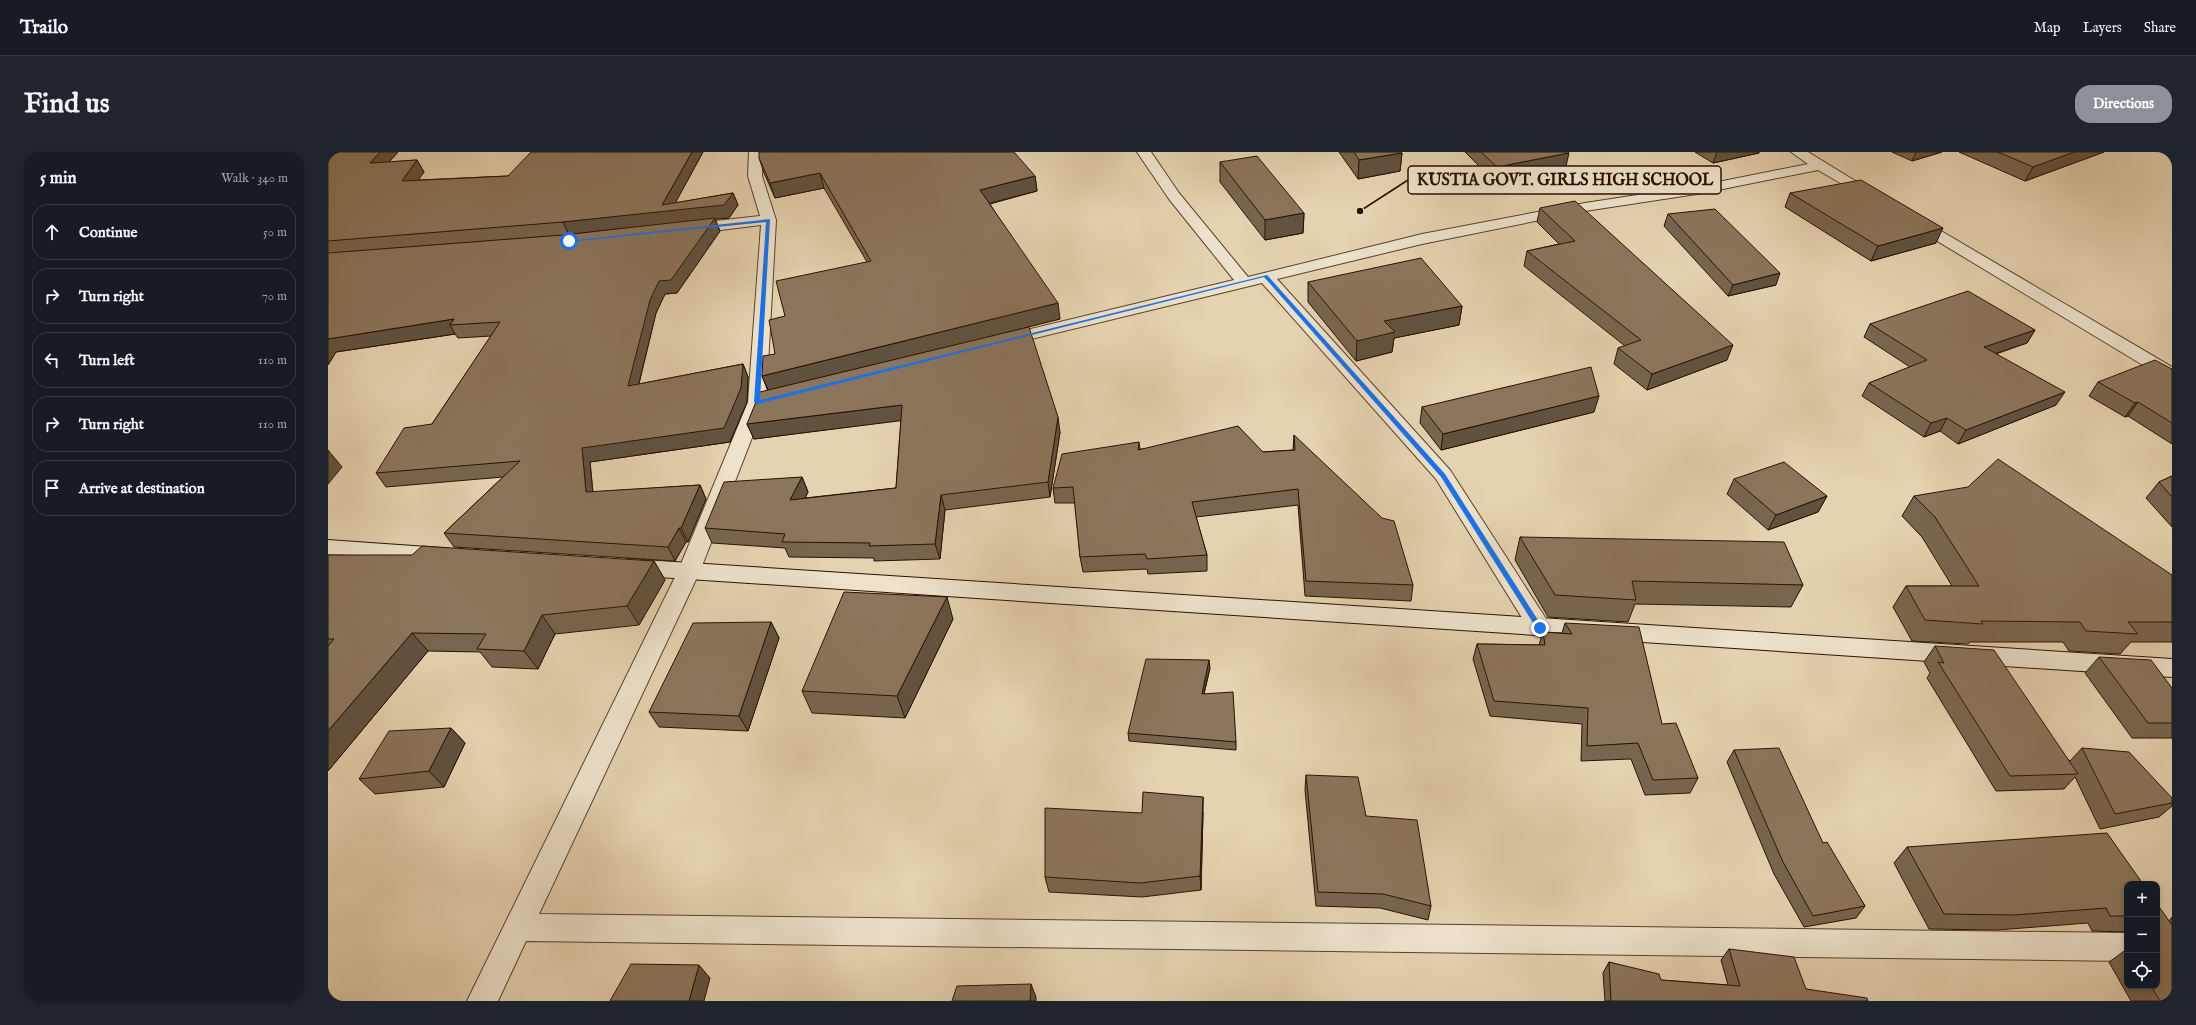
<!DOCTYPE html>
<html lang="en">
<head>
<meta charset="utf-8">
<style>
	:root { --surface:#171b24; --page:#20242c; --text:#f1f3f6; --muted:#9ea1a6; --line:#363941; --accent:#8c9099 }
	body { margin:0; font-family:"IM FELL English",serif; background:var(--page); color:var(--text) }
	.controls { position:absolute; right:12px; bottom:12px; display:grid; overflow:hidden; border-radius:8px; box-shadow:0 2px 6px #0003 }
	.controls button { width:36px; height:36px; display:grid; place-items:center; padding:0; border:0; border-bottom:1px solid var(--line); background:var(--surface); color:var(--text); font:20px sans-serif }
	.stop { position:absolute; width:12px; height:12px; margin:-9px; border:3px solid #1a73e8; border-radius:50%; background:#fff }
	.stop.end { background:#1a73e8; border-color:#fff; box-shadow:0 1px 4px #0008 }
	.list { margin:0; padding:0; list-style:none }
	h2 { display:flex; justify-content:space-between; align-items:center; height:52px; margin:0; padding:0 16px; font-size:17px }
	h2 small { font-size:13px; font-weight:400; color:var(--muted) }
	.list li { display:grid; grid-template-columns:26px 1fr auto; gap:12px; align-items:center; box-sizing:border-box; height:56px; margin:0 8px 8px; padding:0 8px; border:1px solid var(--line); border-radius:16px }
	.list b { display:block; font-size:15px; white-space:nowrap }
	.list em { font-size:13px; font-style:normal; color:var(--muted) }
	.icon { flex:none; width:22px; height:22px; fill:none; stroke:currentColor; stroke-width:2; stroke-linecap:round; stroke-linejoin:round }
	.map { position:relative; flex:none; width:1844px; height:849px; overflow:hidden; border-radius:16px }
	header { display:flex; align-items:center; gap:24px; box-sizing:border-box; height:56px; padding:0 20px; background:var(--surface); border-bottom:1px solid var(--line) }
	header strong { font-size:19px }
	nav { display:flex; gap:22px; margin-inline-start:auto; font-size:14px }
	.intro { display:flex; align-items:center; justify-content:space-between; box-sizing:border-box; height:96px; padding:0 24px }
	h1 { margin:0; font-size:28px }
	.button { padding:10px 18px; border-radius:16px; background:var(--accent); color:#fff; font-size:14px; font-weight:700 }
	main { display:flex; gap:24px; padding:0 24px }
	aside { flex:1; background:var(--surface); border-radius:16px; box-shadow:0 2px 6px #0003 }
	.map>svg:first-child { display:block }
</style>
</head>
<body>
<header>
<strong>Trailo</strong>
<nav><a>Map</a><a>Layers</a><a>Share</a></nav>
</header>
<div class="intro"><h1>Find us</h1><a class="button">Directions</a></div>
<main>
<aside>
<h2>5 min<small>Walk · 340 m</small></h2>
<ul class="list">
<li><svg class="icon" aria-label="ahead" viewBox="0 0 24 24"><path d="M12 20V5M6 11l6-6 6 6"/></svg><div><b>Continue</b></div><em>50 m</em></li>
<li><svg class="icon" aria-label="right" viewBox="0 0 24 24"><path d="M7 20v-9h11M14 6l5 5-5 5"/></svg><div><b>Turn right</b></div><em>70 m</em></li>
<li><svg class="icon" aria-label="left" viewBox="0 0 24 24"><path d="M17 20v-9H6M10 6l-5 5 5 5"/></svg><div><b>Turn left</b></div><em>110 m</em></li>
<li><svg class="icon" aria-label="right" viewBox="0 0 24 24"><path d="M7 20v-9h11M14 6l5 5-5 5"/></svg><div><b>Turn right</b></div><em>110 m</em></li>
<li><svg class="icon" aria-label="arrive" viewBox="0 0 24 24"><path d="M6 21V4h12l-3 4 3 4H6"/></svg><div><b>Arrive at destination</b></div></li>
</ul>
</aside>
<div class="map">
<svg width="1844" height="849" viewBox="0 0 1844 849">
	<rect width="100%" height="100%" fill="#e5d2b0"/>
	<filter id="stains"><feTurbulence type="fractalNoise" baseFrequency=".005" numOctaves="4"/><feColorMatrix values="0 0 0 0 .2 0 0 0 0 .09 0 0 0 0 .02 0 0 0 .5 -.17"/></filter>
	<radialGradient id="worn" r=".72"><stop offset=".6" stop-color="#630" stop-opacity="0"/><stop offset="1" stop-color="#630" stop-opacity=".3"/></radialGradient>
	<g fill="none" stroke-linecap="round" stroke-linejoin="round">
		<g stroke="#58412c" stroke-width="2">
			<path id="street" d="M421,0H435L434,24L448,68L438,250L372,419L211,762L1799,781V809L198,789L170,849H139L350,419L420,250L433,73L360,82L355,80L352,77L355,74L360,72L432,64L420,24Z
				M809,0H823L851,41L920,125L1094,82L1257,51L1375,33L1480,12L1463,0H1480L1555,46L1553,49H1543L1490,18L1375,41L1257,59L1094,92L949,127L1122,318L1224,476L1220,482L1212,485L1204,482L1108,327L934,131L675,194L669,193L666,189L669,185L906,128L841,47Z
				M1586,64L1591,66L1844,215V228L1838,227L1581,72L1578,69L1581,66Z"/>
		</g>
		<g stroke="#291100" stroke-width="2">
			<path id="secondary" d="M0,388L114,396L122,399L125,404L122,409L114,412L0,404Z
				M300,407L1844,507V525L300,423L292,421L289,415L292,409Z"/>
		</g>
		<use href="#street" fill="#eee2cc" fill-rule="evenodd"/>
		<use href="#secondary" fill="#eee2cc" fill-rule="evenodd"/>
	</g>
	<path fill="#78654f" stroke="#291100" d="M0,0H70L61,10L89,8L96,20L90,28L180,24L375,0L347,51L405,41L410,53L401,66L387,67L392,79L349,141L337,142L328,161L311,232L415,212L420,225L419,250L402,290L262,310L265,340L372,333L378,347L360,390H358L347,409L126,395L116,381L175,325L58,335L48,321L104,272L163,184L130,186L127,182L8,200L0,213Z
		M1011,0H1073L1074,1L1072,19L1030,27Z
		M1137,0H1240L1238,14L1166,29Z
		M1367,0H1431V1L1385,11Z
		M1564,0H1614L1584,9Z
		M1631,0H1776L1697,29Z
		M431,6L707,24L709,39L662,52L732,167L642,189L732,280L722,345L617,358L612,407L546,409V406L461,405L457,396L384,391L377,376L474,325L480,340L477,346L568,336L573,268L426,287L419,272L440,239L434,224L447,202L457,164L539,110L496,36L447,46L436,21Z
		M892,10L976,61L975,81L937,88L892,30Z
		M1462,41L1608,91L1543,109L1457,55Z
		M1212,56L1399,208L1319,238L1286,212L1290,196L1297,194L1196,114L1199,99L1231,92L1209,70Z
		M1340,62L1448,133L1400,144L1336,74Z
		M980,130L1134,154L1131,173L1066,186L1064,200L1028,209L980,150Z
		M1542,172L1707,178L1699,191L1668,202L1728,253L1630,292L1612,279L1596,285L1534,244L1541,231L1582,215L1536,185Z
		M1844,217V292L1800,264L1797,265L1761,244L1770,230Z
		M1094,255L1266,260L1113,298L1092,271Z
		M966,283L1085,433L1083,449L977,444L970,353L868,365L879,403V419L820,422L819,417L755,420L752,405L747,351H727L725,336L811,290L812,297L935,300L965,298Z
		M1844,324V375L1818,346L1831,330Z
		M1406,327L1499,344L1490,360L1440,378L1399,342Z
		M1586,344L1844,423V490H1803L1792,502L1741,499L1735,490H1642L1640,492L1584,489L1565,455L1578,434H1624L1594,385L1574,364Z
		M1192,385L1475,433L1463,455L1307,452L1300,470L1220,465L1187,408Z
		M0,403L326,409L337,428L311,473L227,482L210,517L164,515L152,500L100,499L0,619Z
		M625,467L577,566L484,561L474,539Z
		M443,470L451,486L420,579L331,575L321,560Z
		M1237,471L1334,572L1370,626L1362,641L1317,643L1303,607L1253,609L1254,572L1162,564L1145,507L1149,492L1211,493L1215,480L1234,481Z
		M1607,494L1742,609L1754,596L1844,646V654L1831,665L1772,677L1747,625L1736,637L1668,639L1599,526L1602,521L1596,510Z
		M1771,505L1844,571V586H1804L1757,521Z
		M882,516L876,542L908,590V598L801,589L800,581Z
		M123,576L137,591L116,635L47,642L31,627Z
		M1406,598L1495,691L1537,754L1528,766L1476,775L1446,722L1399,610Z
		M978,623L1038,664L1103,754L1100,768L1052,756L988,754L977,638Z
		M875,660L873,738L814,745L721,740L717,725L814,661Z
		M1579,695L1799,732V780L1764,779L1760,771L1669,778L1601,777L1566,711Z
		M1844,765V849H1803L1781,810L1799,797V834H1829L1841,769Z
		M1401,797L1478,837L1540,849H1277L1275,821L1281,810L1333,828L1400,833L1393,808Z"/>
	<path fill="#615240" stroke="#291100" d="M52,0H70L49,24L42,11Z
		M364,0H375L343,59L405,41L410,53L401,66L387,67L392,79L349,141L337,142L328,161L307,247L300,234L241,83L235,70L334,53Z
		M1389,0H1431V1L1385,11Z
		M1588,0H1614L1584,9Z
		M1746,0H1776L1697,29L1705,15Z
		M1074,1L1072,19L1030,27L1031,8Z
		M1241,1L1238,14L1166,29L1169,15Z
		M89,8L96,20L81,41L74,29Z
		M492,21L496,36L447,46L442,31Z
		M707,24L709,39L655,53L652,38Z
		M976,61L975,81L937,88V68Z
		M1615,76L1608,91L1543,109L1550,94Z
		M1452,121L1448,133L1400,144L1405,133Z
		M730,151L732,167L441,240L434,224Z
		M1134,154L1131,173L1066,186L1064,200L1028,209L1029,189L1056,169Z
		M126,167L122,173L127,182L8,200L0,213V187Z
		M1707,178L1699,191L1648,208L1656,195Z
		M1405,193L1399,208L1319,238L1324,222Z
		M415,212L420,225L419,250L402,290L262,310L266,354L258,340L254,296Z
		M1737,240L1728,253L1630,292L1638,278Z
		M1271,244L1266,260L1113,298L1115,282Z
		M1810,250L1800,264L1797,265L1807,251Z
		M574,253L578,268L426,287L419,272Z
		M730,265L732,280L722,345L720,330Z
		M1619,266L1612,279L1596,285L1603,271Z
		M0,298L14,315L0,332Z
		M474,325L480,340L468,363L462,348Z
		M372,333L378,347L360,390L353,376Z
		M613,343L617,358L612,407L607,392Z
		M1499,344L1490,360L1440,378L1448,363Z
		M351,376L358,390L347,409L340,395Z
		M326,409L337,428L311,473L299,454Z
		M619,445L625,467L577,566L569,544Z
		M214,463L227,482L210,517L196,499Z
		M443,470L451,486L420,579L411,564Z
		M84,481L100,499L0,619V579Z
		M881,508L882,516L874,550V542Z
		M123,576L137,591L116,635L101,619Z
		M875,645V660L873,738L872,724Z
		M371,813L382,826L376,849H361Z
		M703,832L708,845V849H702Z"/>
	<path fill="#8b755c" stroke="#291100" d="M0,0H52L42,11L89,8L74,29L180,24L203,0H364L334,53L405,41L396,53L235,70L0,89Z
		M431,0H686L707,24L652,38L730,151L434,224L435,204L447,202L441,168L457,164L448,129L543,109L492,21L442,31L431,6Z
		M1026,0H1073L1074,1L1031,8Z
		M1153,0H1240L1241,1L1169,15Z
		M1670,0H1746L1705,15Z
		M929,4L976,61L937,68L892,10Z
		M1533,28L1615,76L1550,94L1462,41Z
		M1247,49L1405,193L1324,222L1290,196L1313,188L1199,99L1247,89L1212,56Z
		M1387,57L1452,121L1405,133L1340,62Z
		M387,66L343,128L331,129L322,148L300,234L415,212L413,236L396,276L254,296L258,340L372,333L353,376H351L340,395L116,381L192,309L48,321L76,276L104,272L172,170L122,173L126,167L0,187V101L235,83Z
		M1093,106L1134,154L1056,169L1067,180L1029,189L980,130Z
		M1640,139L1707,178L1656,195L1737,240L1638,278L1619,266L1603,271L1541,231L1599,208L1542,172Z
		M701,175L730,265L720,330L613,343L607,392L541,394L542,391L454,390L457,382L377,376L396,330L474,325L462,348L568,336L574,253L419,272L432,240Z
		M1827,208L1844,217V271L1810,250L1807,251L1770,230Z
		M1263,215L1271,244L1115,282L1094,255Z
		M910,274L935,300L967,298L966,283L1054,366L1066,369L1085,433L978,429L970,337L864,350L879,403L819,407L817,402L752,405L745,335L725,336L734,302L811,290L810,298Z
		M1670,307L1844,423V470H1800L1810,482L1758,479L1752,470L1653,469L1655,472L1597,468L1578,434H1651L1607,365L1586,344L1640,335Z
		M1456,310L1499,344L1448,363L1406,327Z
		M1844,324V345L1831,330Z
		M1192,385L1456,390L1475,433L1304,429L1308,448L1227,443Z
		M94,394L326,409L299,454L214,463L196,499L149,497L158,482L84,481L0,579V494L6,487H0V403H84Z
		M516,440L619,445L569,544L474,539Z
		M443,470L411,564L321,560L365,471Z
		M1237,471L1311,475L1334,572L1348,571L1370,626L1325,628L1310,591L1259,594L1260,556L1166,549L1149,492L1217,493L1215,480L1244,482Z
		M1607,494L1666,498L1750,622L1682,624L1610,510L1616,511Z
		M1771,505L1823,508L1844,536V571H1820Z
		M818,507L881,508L874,542L905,540L908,590L800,581Z
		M123,576L101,619L31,627L61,579Z
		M1451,596L1495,691L1499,690L1537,754L1485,764L1455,710L1406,598Z
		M1754,596L1801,600L1844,646V651L1787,662Z
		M978,623L1030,625L1038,664L1089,668L1103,754L1055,742L990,740Z
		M815,640L875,645L872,724L812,731L717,725V656L814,661Z
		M1779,681L1815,732H1799V764H1782L1778,756L1686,763L1616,762L1579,695Z
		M1829,752L1844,773V849H1832L1823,834H1829Z
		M1401,797L1466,805L1478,837L1539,846L1540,849H1283L1281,810L1331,822L1333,828L1412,834Z
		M303,812L371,813L361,849H282Z
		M703,832L702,849H624L629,834Z"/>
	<path fill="#1a73e8" d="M442,67L432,248L939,123L1117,322L1215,476L1209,477L1113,325L936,125L429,252L426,250L438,70L241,90L238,89Z"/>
	<path fill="none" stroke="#291100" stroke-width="1.5" d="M1032 59L1080 28"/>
	<circle fill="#291100" stroke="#eee2cc" stroke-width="1.5" cx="1032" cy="59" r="4"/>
	<rect fill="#eee2cc" stroke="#291100" stroke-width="1.5" x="1080" y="14" width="313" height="28" rx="4"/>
	<g font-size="16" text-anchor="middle" font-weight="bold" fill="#291100">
		<text x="1237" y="33">KUSTIA GOVT. GIRLS HIGH SCHOOL</text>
	</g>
	<rect width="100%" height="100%" filter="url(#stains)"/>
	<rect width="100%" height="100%" fill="url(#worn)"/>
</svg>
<div class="controls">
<button>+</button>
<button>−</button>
<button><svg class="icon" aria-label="locate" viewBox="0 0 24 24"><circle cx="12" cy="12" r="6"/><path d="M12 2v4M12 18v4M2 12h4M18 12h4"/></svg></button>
</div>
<div class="stop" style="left:241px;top:89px"></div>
<div class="stop end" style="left:1212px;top:476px"></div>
</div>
</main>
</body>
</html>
